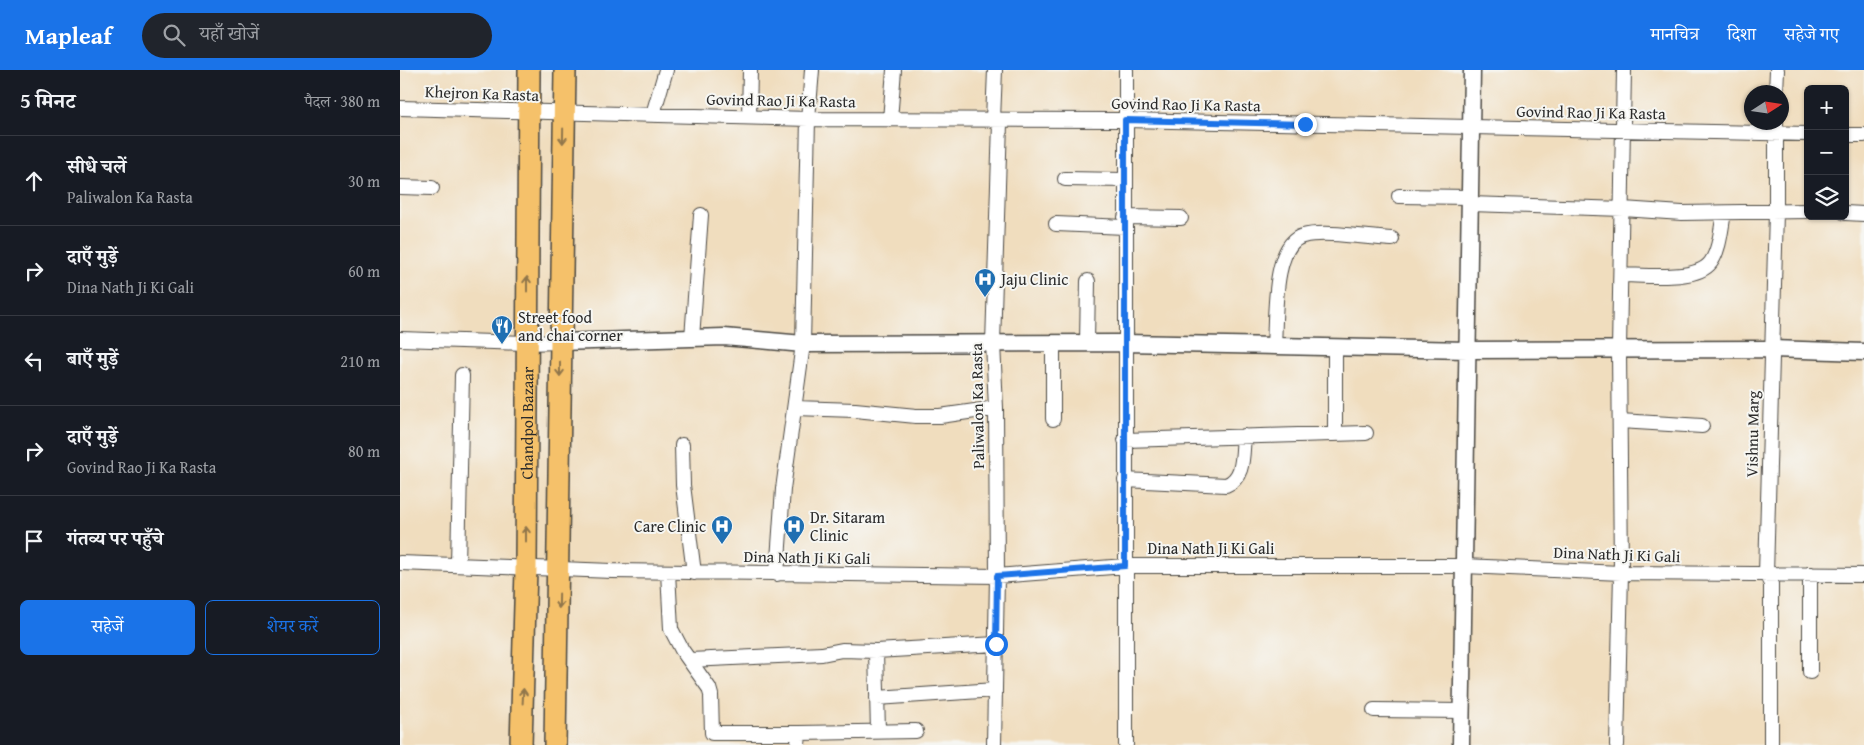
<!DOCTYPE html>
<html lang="hi">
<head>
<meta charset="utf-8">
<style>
	:root { --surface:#171b24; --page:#20242c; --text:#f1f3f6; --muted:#9ea1a6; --line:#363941; --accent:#1a73e8 }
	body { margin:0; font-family:"Gentium Book Plus","Noto Serif Devanagari",serif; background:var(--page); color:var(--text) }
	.controls { position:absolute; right:15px; top:15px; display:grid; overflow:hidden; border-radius:8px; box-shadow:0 1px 4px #0004 }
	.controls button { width:45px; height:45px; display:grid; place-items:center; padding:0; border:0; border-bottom:1px solid var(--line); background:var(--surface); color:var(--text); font:25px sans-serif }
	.compass { position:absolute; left:1344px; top:15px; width:45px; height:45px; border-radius:50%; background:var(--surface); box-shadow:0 1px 4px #0004; rotate:78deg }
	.stop { position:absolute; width:15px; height:15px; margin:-11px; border:4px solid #1a73e8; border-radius:50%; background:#fff }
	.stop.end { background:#1a73e8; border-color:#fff; box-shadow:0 1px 5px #0008 }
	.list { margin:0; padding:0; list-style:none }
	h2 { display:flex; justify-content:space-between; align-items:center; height:65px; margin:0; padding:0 20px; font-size:21px }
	h2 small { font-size:16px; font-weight:400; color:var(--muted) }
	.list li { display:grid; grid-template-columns:32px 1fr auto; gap:15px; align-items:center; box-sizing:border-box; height:90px; padding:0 20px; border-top:1px solid var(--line) }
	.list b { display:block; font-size:19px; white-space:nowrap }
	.list p { margin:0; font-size:16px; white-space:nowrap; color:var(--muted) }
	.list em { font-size:16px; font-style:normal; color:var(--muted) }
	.actions { display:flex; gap:10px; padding:15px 20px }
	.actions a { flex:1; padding:11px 0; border:1px solid var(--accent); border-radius:8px; text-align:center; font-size:18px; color:var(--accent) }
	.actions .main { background:var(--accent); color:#fff }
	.icon { flex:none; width:28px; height:28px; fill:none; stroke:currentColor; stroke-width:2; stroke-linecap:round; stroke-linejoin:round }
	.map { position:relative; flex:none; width:1464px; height:675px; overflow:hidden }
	header { display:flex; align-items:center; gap:30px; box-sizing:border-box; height:70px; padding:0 25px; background:var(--accent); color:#fff }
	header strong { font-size:24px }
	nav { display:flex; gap:28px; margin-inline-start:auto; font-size:18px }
	.search { width:350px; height:45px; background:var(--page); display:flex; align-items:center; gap:12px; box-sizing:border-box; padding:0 18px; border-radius:28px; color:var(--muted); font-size:19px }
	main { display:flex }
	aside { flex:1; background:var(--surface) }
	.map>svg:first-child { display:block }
</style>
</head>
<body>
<header>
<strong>Mapleaf</strong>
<div class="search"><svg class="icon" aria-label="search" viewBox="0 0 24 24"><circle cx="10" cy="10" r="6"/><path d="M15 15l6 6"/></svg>यहाँ खोजें</div>
<nav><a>मानचित्र</a><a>दिशा</a><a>सहेजे गए</a></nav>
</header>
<main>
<aside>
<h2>5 मिनट<small>पैदल · 380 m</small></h2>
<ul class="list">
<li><svg class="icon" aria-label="ahead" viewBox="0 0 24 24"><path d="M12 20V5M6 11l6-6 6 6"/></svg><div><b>सीधे चलें</b><p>Paliwalon Ka Rasta</p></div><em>30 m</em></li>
<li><svg class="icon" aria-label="right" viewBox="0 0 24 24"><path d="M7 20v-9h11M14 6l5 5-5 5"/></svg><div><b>दाएँ मुड़ें</b><p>Dina Nath Ji Ki Gali</p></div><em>60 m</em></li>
<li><svg class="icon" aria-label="left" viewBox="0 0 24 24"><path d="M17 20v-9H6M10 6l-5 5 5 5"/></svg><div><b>बाएँ मुड़ें</b></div><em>210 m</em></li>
<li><svg class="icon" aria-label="right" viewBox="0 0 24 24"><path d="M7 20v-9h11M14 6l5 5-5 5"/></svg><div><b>दाएँ मुड़ें</b><p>Govind Rao Ji Ka Rasta</p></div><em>80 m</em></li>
<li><svg class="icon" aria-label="arrive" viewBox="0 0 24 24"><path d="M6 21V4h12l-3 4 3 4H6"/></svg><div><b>गंतव्य पर पहुँचे</b></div></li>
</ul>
<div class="actions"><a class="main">सहेजें</a><a>शेयर करें</a></div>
</aside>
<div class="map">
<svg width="1464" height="675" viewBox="0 0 1464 675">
	<rect width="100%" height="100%" fill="#f6f6f2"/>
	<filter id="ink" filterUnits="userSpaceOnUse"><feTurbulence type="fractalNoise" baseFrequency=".02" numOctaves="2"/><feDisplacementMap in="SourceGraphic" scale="10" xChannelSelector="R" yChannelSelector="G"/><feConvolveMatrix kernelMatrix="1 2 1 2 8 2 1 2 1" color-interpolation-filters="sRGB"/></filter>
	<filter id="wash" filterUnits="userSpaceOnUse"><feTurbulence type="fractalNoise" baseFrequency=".0096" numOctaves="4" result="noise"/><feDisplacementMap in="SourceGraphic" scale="20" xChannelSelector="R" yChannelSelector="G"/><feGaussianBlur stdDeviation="1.12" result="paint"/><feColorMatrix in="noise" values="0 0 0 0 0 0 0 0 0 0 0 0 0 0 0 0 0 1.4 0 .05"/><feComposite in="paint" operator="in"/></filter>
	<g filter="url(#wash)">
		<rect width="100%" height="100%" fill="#f0ddbe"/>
	</g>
	<g filter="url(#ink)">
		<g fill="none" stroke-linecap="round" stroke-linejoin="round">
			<g stroke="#494641" stroke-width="16">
				<path id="minor" d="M1376,22L1377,0
					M0,38L408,49L725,50L1408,64
					M253,44L266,0
					M349,47L350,0
					M490,50L494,0
					M1445,65H1464
					M665,109L725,110
					M0,117L32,118
					M999,126L1070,127
					M1070,134L1223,139L1282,143L1408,141
					M1445,143L1464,144
					M725,147L781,148
					M656,154L725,157
					M1221,205C1244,205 1297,212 1311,192C1320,179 1321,158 1324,143
					M292,268L301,145
					M0,269L127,273L160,272
					M687,273L688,211
					M874,276C876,249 872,174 903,166C924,160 968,168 992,169
					M935,277V364
					M395,338L455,340L516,346H540L596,338
					M653,349V273
					M1220,351L1302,356
					M725,370L966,363
					M282,375L283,415L294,503
					M725,410L826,415C845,408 842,384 844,366
					M0,493L212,501L597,506L725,496H1064L1221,503L1464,505
					M58,495L62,305
					M268,502L271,559L282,580L309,618L311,625L312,663H399L398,675
					M377,504L383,419L403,274L408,49L412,0
					M1410,504V602
					M476,581L596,574
					M290,590L422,584L442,580L476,581L478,662
					M477,628L595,620
					M974,640L1062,641
					M399,663L516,661
					M594,675L597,506L596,338L593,273L600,53L593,50L595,0
					M726,675V0
					M1217,675L1221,503L1219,280L1224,0
					M1371,675V514L1366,504L1376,142V52"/>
			</g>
			<g stroke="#494641" stroke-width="19">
				<path id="tertiary" d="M160,272L324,267L403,274L725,273L1068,280L1371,279L1464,282
					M1061,675L1072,0"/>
			</g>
			<g stroke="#494641" stroke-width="24">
				<g id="primary">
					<path id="s1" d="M121,675L126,499L129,0"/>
					<path d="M155,675L165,0"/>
				</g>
			</g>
			<use href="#minor" stroke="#fff" stroke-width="14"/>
			<use href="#tertiary" stroke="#fff" stroke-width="16"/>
			<use href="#primary" stroke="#f5c16b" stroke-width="21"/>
		</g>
		<defs><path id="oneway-shaft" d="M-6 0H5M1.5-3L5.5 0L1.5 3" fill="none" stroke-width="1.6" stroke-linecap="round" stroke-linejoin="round" transform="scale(1.25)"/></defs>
		<g stroke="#90764b">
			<use href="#oneway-shaft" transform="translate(163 66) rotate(91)"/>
			<use href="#oneway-shaft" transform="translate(127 214) rotate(-90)"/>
			<use href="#oneway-shaft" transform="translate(160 299) rotate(90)"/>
			<use href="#oneway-shaft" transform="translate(126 464) rotate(-90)"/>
			<use href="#oneway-shaft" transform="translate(159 531) rotate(91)"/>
			<use href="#oneway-shaft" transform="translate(123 626) rotate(-87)"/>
		</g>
	</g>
	<g fill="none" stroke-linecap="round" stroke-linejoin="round" filter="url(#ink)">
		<path stroke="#1a73e8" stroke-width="6" d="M596,574L597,506L725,496V50L905,54"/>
	</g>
	<defs>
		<g id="hospital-pin" transform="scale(1.125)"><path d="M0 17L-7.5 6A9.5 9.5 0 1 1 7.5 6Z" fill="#1f6fb2" stroke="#f6f6f2"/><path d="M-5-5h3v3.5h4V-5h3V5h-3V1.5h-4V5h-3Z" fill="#fff"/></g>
		<g id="restaurant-pin" transform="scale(1.125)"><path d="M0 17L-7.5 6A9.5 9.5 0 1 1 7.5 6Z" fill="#1f6fb2" stroke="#f6f6f2"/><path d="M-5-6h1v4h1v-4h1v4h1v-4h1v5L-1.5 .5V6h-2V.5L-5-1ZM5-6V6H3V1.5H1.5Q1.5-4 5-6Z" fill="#fff"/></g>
	</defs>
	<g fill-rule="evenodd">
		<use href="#hospital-pin" x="585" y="209"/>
		<use href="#restaurant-pin" x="102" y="256"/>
		<use href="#hospital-pin" x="322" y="456"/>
		<use href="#hospital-pin" x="394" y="456"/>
	</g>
	<g text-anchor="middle" stroke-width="4" stroke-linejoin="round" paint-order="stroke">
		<g font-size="16" fill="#2b2b2b" stroke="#f6f6f2">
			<text transform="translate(82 23) rotate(2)" y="6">Khejron Ka Rasta</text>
			<text transform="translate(381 30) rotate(1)" y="6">Govind Rao Ji Ka Rasta</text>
			<text transform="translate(786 34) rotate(1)" y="6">Govind Rao Ji Ka Rasta</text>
			<text transform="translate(1191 42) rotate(1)" y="6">Govind Rao Ji Ka Rasta</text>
			<text transform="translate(577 336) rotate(-91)" y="6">Paliwalon Ka Rasta</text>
			<text dy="6" stroke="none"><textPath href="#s1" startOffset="322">Chandpol Bazaar</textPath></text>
			<text transform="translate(1352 364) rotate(-89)" y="6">Vishnu Marg</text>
			<text x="811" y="484">Dina Nath Ji Ki Gali</text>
			<text transform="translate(1217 484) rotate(2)" y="6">Dina Nath Ji Ki Gali</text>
			<text transform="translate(407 487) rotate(1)" y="6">Dina Nath Ji Ki Gali</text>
		</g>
		<g font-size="16" fill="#2b2b2b" stroke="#f6f6f2" text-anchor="start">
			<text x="601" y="215">Jaju Clinic</text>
			<text x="118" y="253">Street food<tspan x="118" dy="18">and chai corner</tspan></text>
			<text x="410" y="453">Dr. Sitaram<tspan x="410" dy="18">Clinic</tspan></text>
			<text x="306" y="462" text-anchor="end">Care Clinic</text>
		</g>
	</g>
</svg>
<div class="controls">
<button>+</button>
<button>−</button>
<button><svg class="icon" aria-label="layers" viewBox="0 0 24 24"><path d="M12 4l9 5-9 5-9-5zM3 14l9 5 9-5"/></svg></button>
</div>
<svg class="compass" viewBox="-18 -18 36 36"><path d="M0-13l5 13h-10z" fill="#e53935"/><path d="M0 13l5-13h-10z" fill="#9ea1a6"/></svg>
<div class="stop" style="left:596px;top:574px"></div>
<div class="stop end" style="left:905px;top:54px"></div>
</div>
</main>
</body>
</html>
